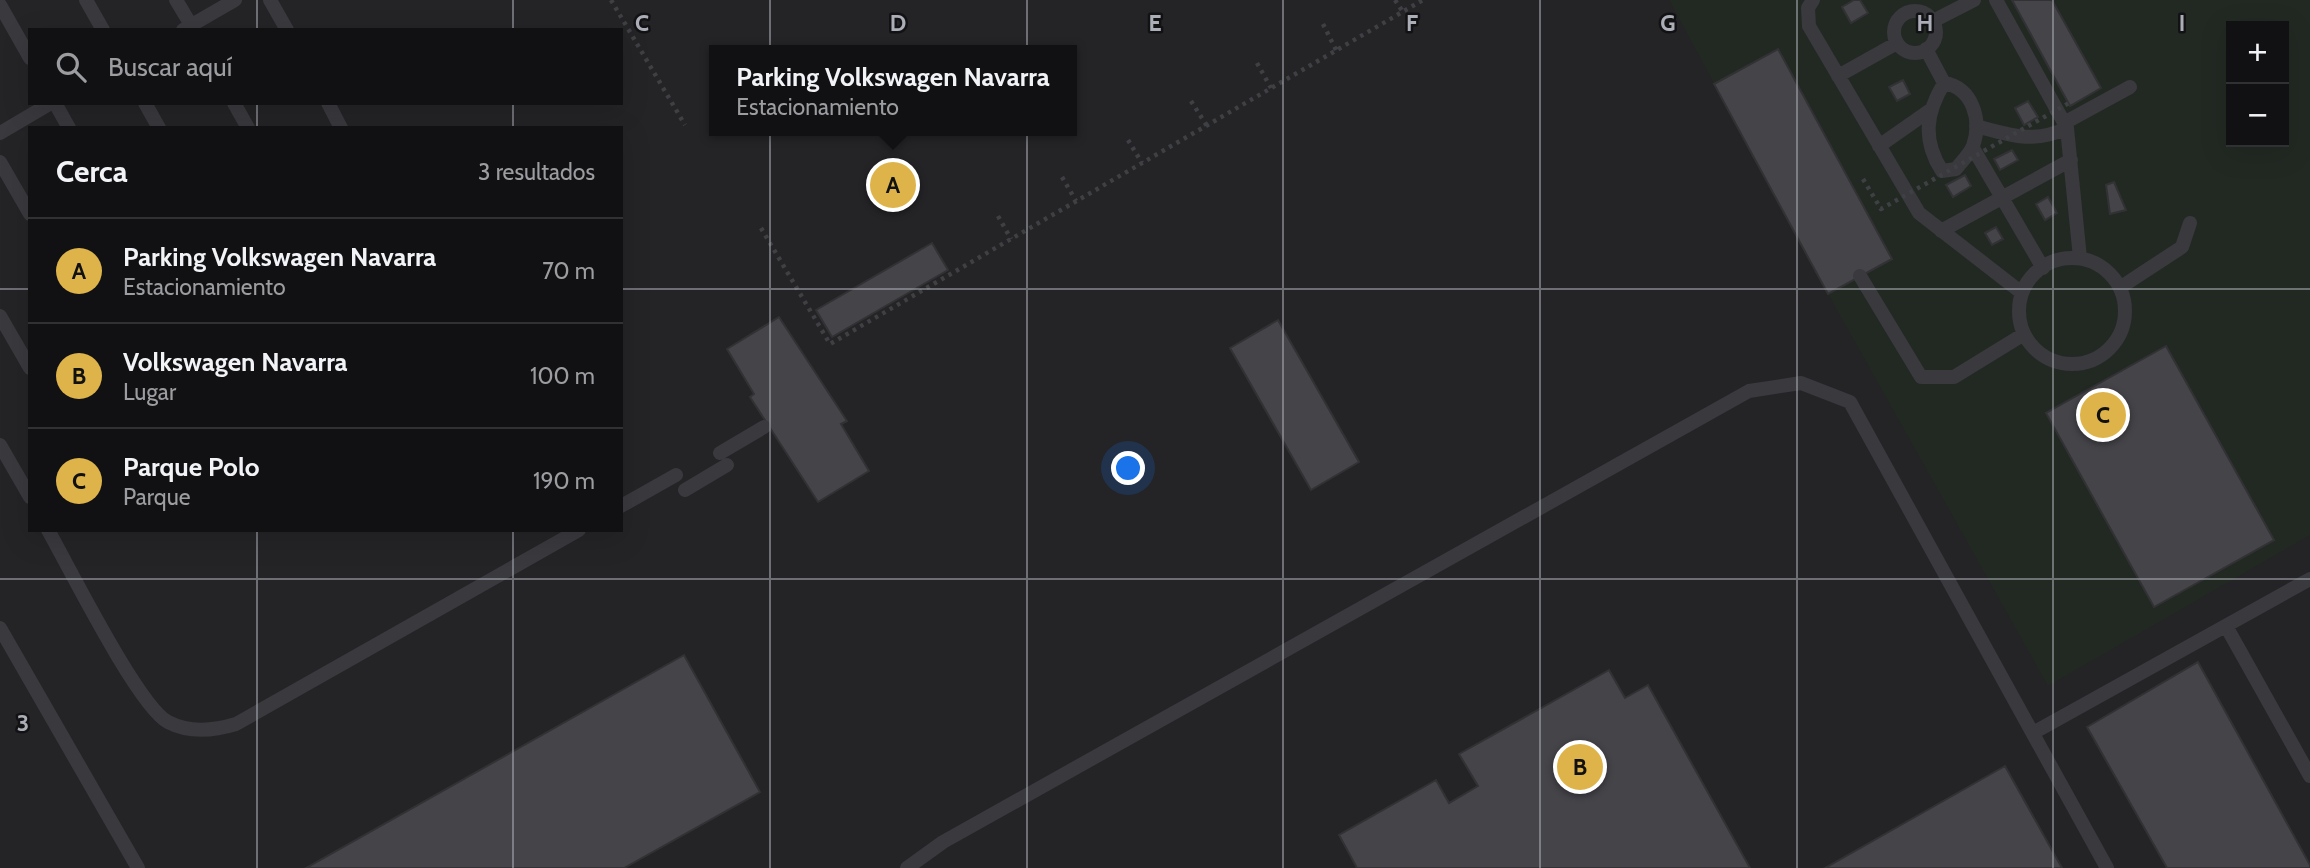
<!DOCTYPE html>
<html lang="es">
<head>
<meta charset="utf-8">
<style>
	:root { --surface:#111113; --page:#1e1f21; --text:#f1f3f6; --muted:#9c9da0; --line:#303133; --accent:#deb44a }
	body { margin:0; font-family:Cabin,sans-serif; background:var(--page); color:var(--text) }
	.controls { position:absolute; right:21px; top:21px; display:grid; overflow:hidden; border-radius:0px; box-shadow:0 7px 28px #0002 }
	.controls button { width:63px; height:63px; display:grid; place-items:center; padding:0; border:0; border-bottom:2px solid var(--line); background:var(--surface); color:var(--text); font:35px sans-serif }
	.you { position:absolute; left:1129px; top:469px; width:24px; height:24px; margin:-18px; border:5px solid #fff; border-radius:50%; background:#1a73e8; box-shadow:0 0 0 10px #1a73e833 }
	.badge { display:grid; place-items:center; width:46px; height:46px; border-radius:50%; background:var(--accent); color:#111; font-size:23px; font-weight:700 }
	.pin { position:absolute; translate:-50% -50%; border:4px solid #fff; box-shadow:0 2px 7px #0006 }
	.popup { position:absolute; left:709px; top:45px; width:368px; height:91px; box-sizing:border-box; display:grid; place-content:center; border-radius:0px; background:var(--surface); filter:drop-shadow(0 2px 5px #0005); font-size:23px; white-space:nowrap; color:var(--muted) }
	.popup b { font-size:26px; color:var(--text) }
	.popup::after { content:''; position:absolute; left:50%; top:100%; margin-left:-14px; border:14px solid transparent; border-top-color:var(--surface) }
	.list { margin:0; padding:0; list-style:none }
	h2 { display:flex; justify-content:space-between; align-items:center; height:91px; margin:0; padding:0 28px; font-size:30px }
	h2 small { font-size:23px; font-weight:400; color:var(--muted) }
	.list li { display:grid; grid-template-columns:46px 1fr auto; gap:21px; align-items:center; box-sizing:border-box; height:105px; padding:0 28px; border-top:2px solid var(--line) }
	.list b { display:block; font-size:26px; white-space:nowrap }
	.list p { margin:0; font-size:23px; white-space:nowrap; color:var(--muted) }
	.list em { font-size:23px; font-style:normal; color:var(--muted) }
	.icon { flex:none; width:38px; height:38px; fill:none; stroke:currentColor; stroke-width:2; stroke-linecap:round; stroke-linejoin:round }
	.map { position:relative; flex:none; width:2310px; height:868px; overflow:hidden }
	.search { position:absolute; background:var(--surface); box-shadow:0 7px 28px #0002; left:28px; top:28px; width:595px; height:77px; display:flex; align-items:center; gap:18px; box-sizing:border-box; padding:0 24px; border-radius:0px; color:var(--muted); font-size:26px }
	.panel { position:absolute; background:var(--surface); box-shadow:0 7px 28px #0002; left:28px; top:126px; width:595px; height:406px; border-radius:0px }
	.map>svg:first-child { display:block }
</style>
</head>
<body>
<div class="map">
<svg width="2310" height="868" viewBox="0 0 2310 868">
	<rect width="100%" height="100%" fill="#171719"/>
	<path fill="#242326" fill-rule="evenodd" d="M0,0H2310V868H0ZM2231,26H2284V142H2231ZM30,30H621V103H30ZM714,50H1072V131H714ZM30,128H621V530H30Z"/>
	<path fill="#222923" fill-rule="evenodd" d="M1669,0H2310V535L2048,686L1828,294ZM2231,26H2284V142H2231Z"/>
	<path fill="#454449" stroke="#323235" stroke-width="2" d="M1854,0H1860L1868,13L1851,23L1842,7Z
		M2012,0H2052L2101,88L2070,106Z
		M1778,49L1892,259L1828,294L1714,84Z
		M1903,80L1910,94L1897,101L1889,87Z
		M2028,101L2038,117L2024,125L2015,108Z
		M2012,150L2018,160L2000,170L1994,159Z
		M1965,175L1971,186L1953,197L1946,185Z
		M2114,182L2126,210L2110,214L2106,185Z
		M2048,197L2057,213L2045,220L2036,204Z
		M1996,227L2003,239L1992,245L1985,233Z
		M932,243L948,270L832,337L816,310Z
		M779,317L847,421L841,424L869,471L818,502L750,397L754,394L727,349Z
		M1278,320L1359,462L1311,490L1230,348Z
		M2166,346L2274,540L2154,607L2046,413Z
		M684,655L760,792L624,868H306Z
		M2198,662L2310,865V868H2167L2087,727Z
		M1609,670L1625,698L1648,685L1750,868H1357L1339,835L1436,780L1449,803L1478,786L1459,754Z
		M2005,766L2062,868H1825Z"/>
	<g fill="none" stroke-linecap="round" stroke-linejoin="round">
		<path stroke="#3f4044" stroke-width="4.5" stroke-dasharray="3.5 5" stroke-linecap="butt" d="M611,0L685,125
			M1395,0L1403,12
			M1323,24L1336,50
			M1257,63L1271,88
			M1191,101L1207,126
			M1128,140L1142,163
			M1062,177L1076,201
			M998,216L1011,239
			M761,228L830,344L1423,0"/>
		<path stroke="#39393e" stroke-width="14" d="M86,0L103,30
			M176,0L194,30
			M270,0L287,30
			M1813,0L1808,8L1809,26L1919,213L2022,293
			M1996,0L2067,128L2080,258
			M0,5L30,58
			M1894 32a21 21 0 1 1 42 0a21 21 0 1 1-42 0Z
			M1933,21L1974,0
			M183,30L235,0
			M1926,49L1944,83
			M1838,76L1897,43
			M1944,83C1973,88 1982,120 1973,146C1970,154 1961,162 1956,169L1942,171C1922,140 1926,113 1944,83Z
			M55,103L69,128
			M145,103L159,128
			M234,103L248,128
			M328,103L341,128
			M2064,123L2130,87
			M1976,126C2010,135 2034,144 2067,128
			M0,133L51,103
			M1879,146L1929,111
			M1973,148L2043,268
			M0,162L30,214
			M1941,231L2071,160
			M2019 311a53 53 0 1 1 106 0a53 53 0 1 1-106 0Z
			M1860,276L1921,377H1954L2024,334
			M2121,287L2182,247L2190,223
			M0,316L30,368
			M0,445L30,497
			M720,453L764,427
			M685,490L727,465
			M621,506L676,475
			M48,530C69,567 138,706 168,722C189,733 213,731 236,724L579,530
			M2226,626L2310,776
			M0,628L138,868
			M2033,733L2310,579
			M907,868L943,842L1749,391L1801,383L1850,402L2107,868"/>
		<path stroke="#3f4044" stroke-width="4.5" stroke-dasharray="3.5 5" stroke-linecap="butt" d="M1863,179L1881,209L2069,103"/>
	</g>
	<path fill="none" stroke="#abaeb7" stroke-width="2" stroke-opacity="0.55" d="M257,0V30M513,0V30M770,0V868M1027,0V868M1283,0V868M1540,0V868M1797,0V868M2053,0V868M257,103V128M513,103V128M0,289H30M621,289H2310M257,530V868M513,530V868M0,579H2310"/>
	<g font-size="23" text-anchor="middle" font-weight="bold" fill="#abaeb7" stroke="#121214" stroke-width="5" stroke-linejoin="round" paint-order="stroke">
		<text x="642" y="31">C</text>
		<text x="898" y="31">D</text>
		<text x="1155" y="31">E</text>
		<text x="1412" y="31">F</text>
		<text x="1668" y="31">G</text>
		<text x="1925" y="31">H</text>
		<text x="2182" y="31">I</text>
		<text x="23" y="731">3</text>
	</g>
</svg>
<div class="controls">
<button>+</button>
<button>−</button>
</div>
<div class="you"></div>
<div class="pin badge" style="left:893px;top:185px">A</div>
<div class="popup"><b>Parking Volkswagen Navarra</b>Estacionamiento</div>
<div class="pin badge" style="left:1580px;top:767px">B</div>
<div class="pin badge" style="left:2103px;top:415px">C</div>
<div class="search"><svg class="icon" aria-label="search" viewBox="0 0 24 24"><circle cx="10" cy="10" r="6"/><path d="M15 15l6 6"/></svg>Buscar aquí</div>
<section class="panel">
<h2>Cerca<small>3 resultados</small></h2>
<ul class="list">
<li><span class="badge">A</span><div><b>Parking Volkswagen Navarra</b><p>Estacionamiento</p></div><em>70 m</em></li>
<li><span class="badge">B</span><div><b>Volkswagen Navarra</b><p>Lugar</p></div><em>100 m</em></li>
<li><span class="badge">C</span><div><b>Parque Polo</b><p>Parque</p></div><em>190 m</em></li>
</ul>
</section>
</div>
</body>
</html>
